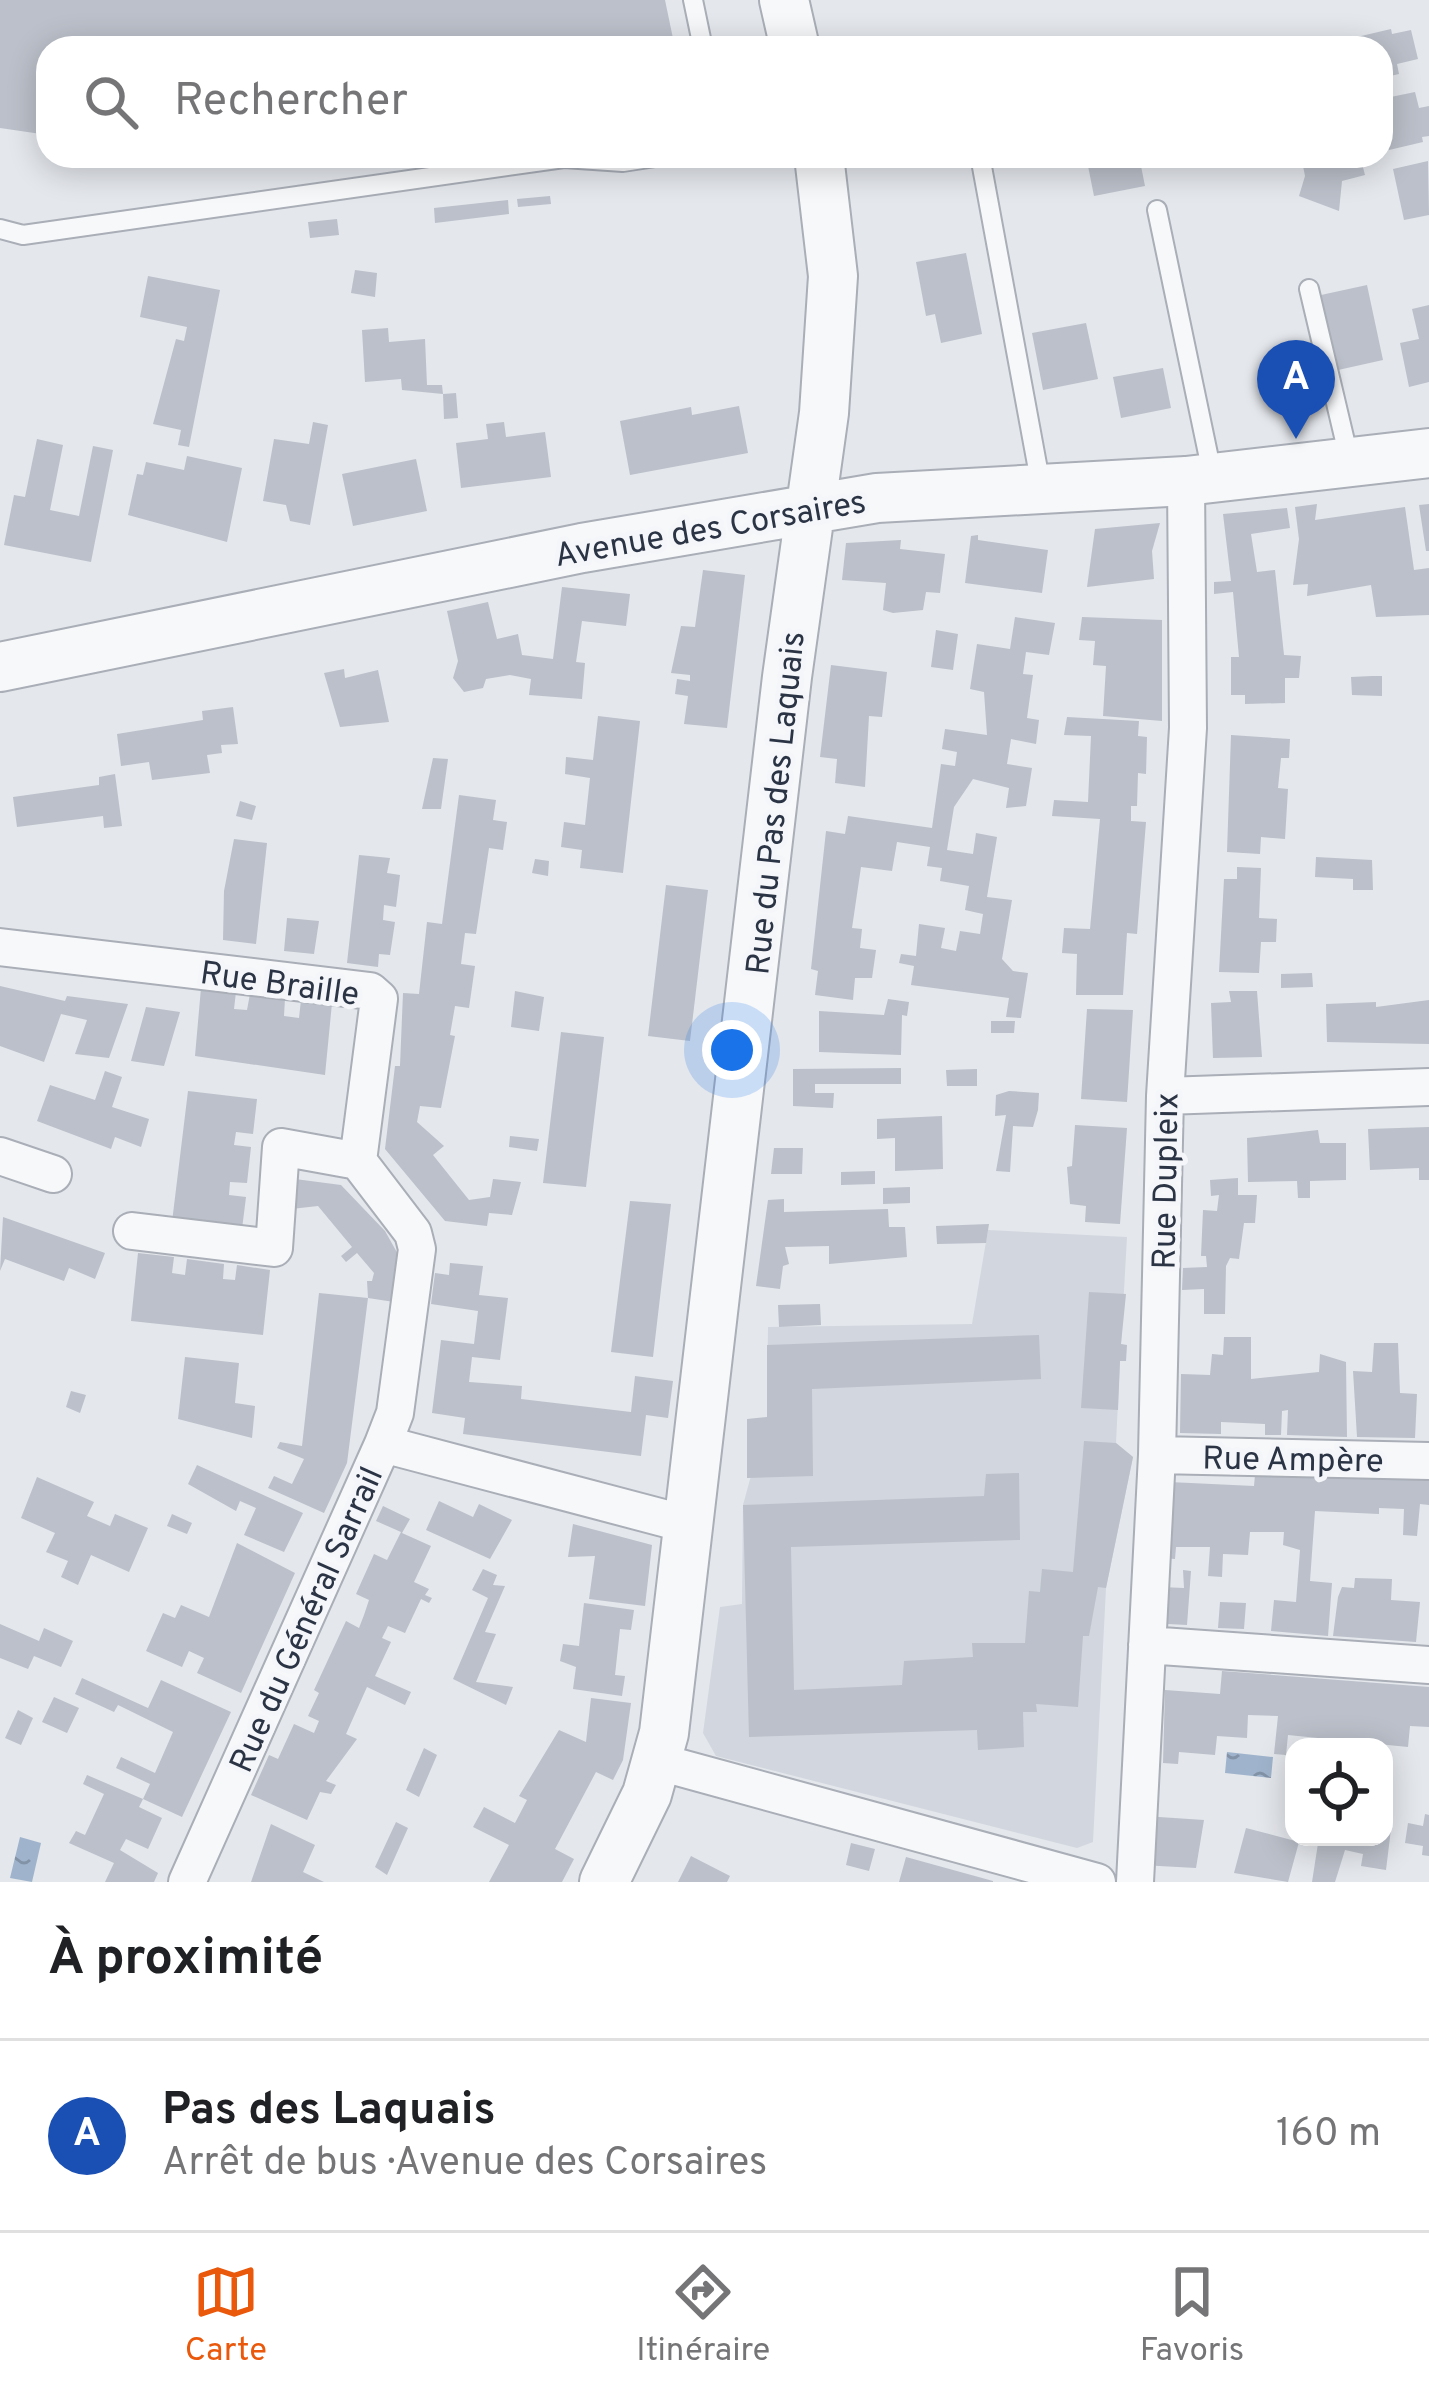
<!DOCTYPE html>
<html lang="fr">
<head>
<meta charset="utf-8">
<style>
	:root { --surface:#fff; --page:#f2f2f2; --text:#202124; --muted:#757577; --line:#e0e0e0; --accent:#ea580c }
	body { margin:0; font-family:Overpass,sans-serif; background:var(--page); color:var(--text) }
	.controls { position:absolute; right:36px; bottom:36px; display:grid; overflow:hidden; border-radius:24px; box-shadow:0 6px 30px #0003 }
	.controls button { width:108px; height:108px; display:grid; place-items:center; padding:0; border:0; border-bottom:3px solid var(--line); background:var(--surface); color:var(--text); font:60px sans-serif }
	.you { position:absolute; left:732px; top:1050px; width:42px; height:42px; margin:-30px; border:9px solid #fff; border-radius:50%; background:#1a73e8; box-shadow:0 0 0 18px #1a73e833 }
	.badge { display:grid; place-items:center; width:78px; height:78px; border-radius:50%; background:var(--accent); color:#fff; font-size:39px; font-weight:700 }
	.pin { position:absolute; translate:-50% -99px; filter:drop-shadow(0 3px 6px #0008) }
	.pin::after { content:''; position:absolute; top:63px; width:42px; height:36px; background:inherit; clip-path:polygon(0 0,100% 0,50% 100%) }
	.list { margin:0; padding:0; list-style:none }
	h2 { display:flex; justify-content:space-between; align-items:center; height:156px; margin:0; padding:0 48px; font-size:51px }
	h2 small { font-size:39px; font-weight:400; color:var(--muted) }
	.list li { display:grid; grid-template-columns:78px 1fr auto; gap:36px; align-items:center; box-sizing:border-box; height:192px; padding:0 48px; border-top:3px solid var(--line) }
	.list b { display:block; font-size:45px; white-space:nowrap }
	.list p { margin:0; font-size:39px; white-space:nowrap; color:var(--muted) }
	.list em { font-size:39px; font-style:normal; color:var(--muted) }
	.icon { flex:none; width:66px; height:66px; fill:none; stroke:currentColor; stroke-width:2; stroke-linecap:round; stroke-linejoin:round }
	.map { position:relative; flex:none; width:1429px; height:1882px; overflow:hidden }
	.search { position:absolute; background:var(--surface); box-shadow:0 6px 30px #0003; left:36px; right:36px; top:36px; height:132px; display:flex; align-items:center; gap:30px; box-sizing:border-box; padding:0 42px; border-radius:36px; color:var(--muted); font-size:45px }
	.sheet { height:348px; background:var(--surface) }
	nav { display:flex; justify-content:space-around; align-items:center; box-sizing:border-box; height:168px; border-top:3px solid var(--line); background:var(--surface); font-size:33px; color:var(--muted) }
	nav a { display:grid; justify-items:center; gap:6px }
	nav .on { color:var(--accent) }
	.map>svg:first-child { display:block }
</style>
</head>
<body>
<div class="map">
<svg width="1429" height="1882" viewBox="0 0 1429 1882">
	<defs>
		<pattern id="water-ripples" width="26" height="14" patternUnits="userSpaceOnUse" patternTransform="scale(3)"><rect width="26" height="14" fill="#9fb4cc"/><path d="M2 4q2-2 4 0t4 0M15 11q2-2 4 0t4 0" fill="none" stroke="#8293a7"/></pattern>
	</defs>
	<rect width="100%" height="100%" fill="#e4e7ec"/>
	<path fill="#d2d6de" d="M988,1230L1127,1237L1121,1344L1126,1353L1120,1361L1116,1443L1133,1457L1106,1588L1093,1842L1077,1848L716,1756L703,1733L720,1607L742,1604L743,1505L767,1417L768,1327L972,1324Z"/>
	<path fill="url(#water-ripples)" d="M1227,1752L1273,1757L1271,1778L1225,1773Z
		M20,1837L41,1843L32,1882L10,1878Z"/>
	<path fill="#bbc0ca" d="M0,0H665L675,48H48V135L0,128Z
		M1391,29L1392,34L1411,30L1418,59L1397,64L1399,74L1381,78V48H1360L1357,37Z
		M1415,92L1419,108L1429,106V136L1422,137L1423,142L1389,150L1381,99Z
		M213,156H339V159L278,168Z
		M1086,156H1139L1145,186L1094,196Z
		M1301,156H1360L1365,175L1342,181L1339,211L1299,196L1305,176Z
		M1428,161L1429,215L1404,220L1393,169Z
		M550,196L551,204L518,207L517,199Z
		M508,200L509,214L435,223L434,208Z
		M337,219L339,235L310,238L308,222Z
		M966,253L982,334L941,343L935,314L926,316L916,262Z
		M355,270L377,273L375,297L351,293Z
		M148,276L220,290L189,447L178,445L181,430L153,424L176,339L184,341L187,327L140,317Z
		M1367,285L1383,360L1338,370L1321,295Z
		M1429,305V382L1409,387L1400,343L1419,339L1412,309Z
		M1086,323L1098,379L1043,390L1032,333Z
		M388,328L389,342L425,339L427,385H442L443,394L402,390L401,379L365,382L362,330Z
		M1163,368L1171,408L1121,418L1113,377Z
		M456,393L458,418L444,419L443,394Z
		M739,406L748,453L630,475L620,421L691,407L692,415Z
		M313,422L328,425L310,525L290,521L286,505L263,501L274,439L309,444Z
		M504,422L506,437L545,432L551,477L461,488L456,443L488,439L486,424Z
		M37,439L63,445L50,510L79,516L93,446L113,450L91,562L4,545L14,495L25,497Z
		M187,456L242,468L227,542L128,515L137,474L143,475L146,462L184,470Z
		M416,459L427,511L353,526L342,474Z
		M1317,504L1315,520L1405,507L1414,570L1429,568V615L1376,617L1371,585L1307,596L1308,584L1293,585L1299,539L1295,507Z
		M1429,504V551H1426L1419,505Z
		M1287,508L1290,528L1251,534L1257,572L1275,570L1284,655L1301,656L1299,678H1285V703L1245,704V695H1231V657H1239L1233,592L1214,594V582L1231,581L1223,514Z
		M1160,523L1152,551L1154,579L1087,587L1095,529Z
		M978,535V540L1048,550L1042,593L965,583L971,536Z
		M901,540L900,549L945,554L940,593L926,592L923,610L893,613L883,610L886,583L842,580L846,543Z
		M703,570L745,575L727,728L684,724L688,696L675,694L677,679L690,681V675L671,673L681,626L695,627Z
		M562,587L630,594L626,626L582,621L576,662L585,663L582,699L529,695L531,679L510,675L486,679L483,688L464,692L453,678L458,661L447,611L488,602L497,639L518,634L522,655L553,659Z
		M1015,617L1055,623L1049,655L1026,652L1023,674L1033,675L1027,718L1039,720L1036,744L1011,739L1007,764L1032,768L1026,806L1006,808L1009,788L973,779L954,807L947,850L973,854L976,833L997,837L987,897L1012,900L1002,959L1013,971L1028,973L1021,1018L1006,1017L1009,998L911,985L914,966L899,963L901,954L916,956L919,924L945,928L941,948L956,951L960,931L980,934L983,914L965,910L969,886L940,881L942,868L927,866L930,847L897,842L892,871L861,867L852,928L862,929L860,948L876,950L872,978H855L853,1000L815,995L818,971L811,969L826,831L845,834L848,816L932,828L941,764L955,766L957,752L942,749L945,729L987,735L984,692L970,689L977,644L1010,649Z
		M1082,617L1162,620V721L1103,716L1106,666L1093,665L1095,641L1079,640Z
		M936,630L958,634L953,670L931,667Z
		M831,665L887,672L882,717L869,716L865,787L835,783L837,759L820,757Z
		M344,669L345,678L378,670L389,722L340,727L324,673Z
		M1372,676H1382V696L1352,695L1351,677Z
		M233,707L238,744L221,745L222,753L207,755L210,773L152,780L149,762L121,766L117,734L203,720L202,711Z
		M598,716L640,721L623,873L580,868L582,850L561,847L564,822L585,825L590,778L565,774L566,757L593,760Z
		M1067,717L1139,721L1138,736L1147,737L1146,774L1138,773L1137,806H1131V821L1146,822L1137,934L1127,933L1123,995H1076L1077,954L1062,953L1064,928L1090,929L1100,819L1052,816L1054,800L1088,802L1091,736L1064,735Z
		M1231,735L1290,739L1289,758H1281L1278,788L1288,789L1285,839L1261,837L1260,854L1227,852Z
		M433,758L448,759L441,809H422Z
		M115,774L122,826L104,828L103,816L17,827L13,797L99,785V777Z
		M459,795L496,800L493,820L507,822L503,850L489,848L476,934L465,933L461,964L475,966L469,1008L455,1006L450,1035L455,1036L441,1108L420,1106L417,1122L444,1146L433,1155L469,1200L490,1197L493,1179L521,1182L512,1215L489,1213L487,1226L445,1221L385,1149L395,1066H400L403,993L419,994L427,922L442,924Z
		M240,801L256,806L252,820L236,816Z
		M234,839L267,843L256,944L223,940L224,891Z
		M359,855L390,858L387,873L400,875L396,907L384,905L383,920L395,922L390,955L379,954L378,967L347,963Z
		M1316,857L1372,860L1373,890H1353V879L1315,877Z
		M535,859L549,861L548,876L532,873Z
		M1237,867L1261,868L1259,918L1277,919L1276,942H1261L1259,973L1219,972L1224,879H1237Z
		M666,885L708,890L690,1041L648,1036Z
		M287,918L319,921L314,954L284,951Z
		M1312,973L1313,987L1281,988V974Z
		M0,986L65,1001L67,996L128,1004L109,1058L75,1054L87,1020L61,1014L44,1062L0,1046Z
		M201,988L236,992L234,1009L247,1010L250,994L285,998L284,1016L299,1018L301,1000L332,1003L325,1075L195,1056Z
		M515,991L544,997L539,1031L511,1027Z
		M1229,991H1257L1262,1057L1213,1058L1211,1003L1231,1002Z
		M888,999L909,1002L907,1016L902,1015L901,1055L819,1052V1011L884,1015Z
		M1429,1000V1044L1327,1042L1326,1004L1376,1002V1007Z
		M146,1007L180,1012L164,1066L131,1061Z
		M1087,1009L1133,1010L1127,1102L1081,1099Z
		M991,1021H1015L1014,1033H991Z
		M561,1032L604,1037L586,1187L543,1183Z
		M901,1068V1084H815V1093H834L833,1108L793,1106V1069Z
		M977,1069V1086H947L946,1070Z
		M105,1071L122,1077L112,1107L149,1119L141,1147L115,1137L111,1149L37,1121L50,1085L95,1100Z
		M188,1091L257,1099L253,1134L236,1132L234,1145L251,1147L247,1183L230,1182L229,1195L246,1197L242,1229L172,1222Z
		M1009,1091L1039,1093L1038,1110L1033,1127L1013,1126L1010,1172L996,1171L1006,1115L995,1116L996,1095Z
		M942,1116L943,1169L895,1171V1138L877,1139V1119Z
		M1075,1125L1127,1128L1120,1224L1085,1222L1086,1206L1070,1204L1067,1167L1072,1166Z
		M1429,1127V1180H1419V1168L1370,1170L1368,1129Z
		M1318,1130L1320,1143H1346V1180L1310,1181V1198H1298L1297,1181L1248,1182L1247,1138Z
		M510,1136L539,1139L537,1151L509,1147Z
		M774,1148H803L802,1174H771Z
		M875,1171V1184L841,1185V1172Z
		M1238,1178V1195H1257L1255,1223H1244L1239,1259L1230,1258L1226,1266L1225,1314H1204V1289L1182,1290L1183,1268L1207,1267L1206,1256H1201L1203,1210L1217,1211L1219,1195L1211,1196L1210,1180Z
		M295,1179L341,1185L385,1231L399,1256L394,1302L368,1298L367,1281H372L374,1273L357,1253L346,1262L341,1256L352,1247L318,1206L291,1209Z
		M910,1187V1203L883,1204V1188Z
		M784,1199V1212L888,1209L889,1227H905L907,1257L829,1264V1246L785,1247L789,1264L783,1266L780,1289L756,1286L768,1200Z
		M630,1201L671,1204L653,1357L611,1352Z
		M3,1217L105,1253L95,1279L69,1268L64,1281L5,1259L0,1271Z
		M989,1224L986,1243L937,1244L936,1226Z
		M138,1253L174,1257L172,1273L185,1275L187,1259L224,1264L223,1279L235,1280L237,1265L270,1270L263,1335L131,1321Z
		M450,1263L483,1266L479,1295L508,1298L500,1360L472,1357L469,1382L522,1386L521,1399L631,1412L635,1376L673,1381L668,1418L646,1415L641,1456L463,1434L465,1418L432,1413L441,1340L474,1344L478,1311L431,1304L435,1273L449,1275Z
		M1089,1292L1126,1294L1121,1344L1127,1345L1126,1361H1120L1118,1410L1081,1408Z
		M319,1293L368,1298L347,1463L324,1513L268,1488L274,1476L292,1484L304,1459L277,1448L280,1442L302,1446Z
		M820,1304L821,1325L779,1327L778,1305Z
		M1039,1335L1041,1379L812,1389L813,1476L747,1478V1419L767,1417V1345Z
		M1224,1337H1251V1379L1319,1372L1320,1354L1346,1362L1347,1437L1287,1435L1288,1410L1282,1411L1281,1435H1265V1424L1221,1422V1434L1180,1433L1181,1374L1210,1375L1212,1354L1223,1355Z
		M1374,1343H1398L1400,1393L1417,1394L1415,1438L1357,1437L1353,1371L1372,1372Z
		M185,1357L239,1363L235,1403L255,1406L252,1438L178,1419Z
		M71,1391L86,1395L80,1413L66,1407Z
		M1084,1441L1116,1443L1133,1457L1106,1588L1098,1587L1089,1636H1083L1078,1707L1036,1704L1037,1712H1023L1024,1747L978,1750L977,1730L749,1737L743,1505L984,1496L986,1474L1019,1473L1020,1540L791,1547L794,1690L902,1685L904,1661L973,1657L972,1643H1025L1029,1591L1040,1592L1042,1569L1073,1572Z
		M197,1465L303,1513L284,1552L244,1535L256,1508L240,1501L236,1511L188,1484Z
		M1255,1475L1429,1479V1505L1420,1504L1417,1536L1403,1535L1404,1509L1379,1508V1514L1315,1511L1310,1581L1332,1583L1328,1636L1271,1631L1274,1600L1296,1602L1300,1550L1283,1545L1284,1532H1250L1248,1555L1223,1554L1222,1577L1208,1576L1210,1547H1176L1175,1559L1163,1558L1169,1482L1254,1486Z
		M37,1477L94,1502L87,1516L110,1526L115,1514L148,1528L129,1572L91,1555L78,1585L61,1577L68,1561L46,1552L55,1533L21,1518Z
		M439,1501L473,1517L479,1504L512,1520L490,1559L426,1530Z
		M383,1506L410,1519L402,1533L431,1546L414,1582L429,1589L425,1595L432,1598L429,1603L421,1599L405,1633L388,1626L382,1638L391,1642L375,1676L411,1692L405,1705L367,1687L346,1734L357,1739L326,1781L336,1785L331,1794L320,1792L307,1820L251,1795L269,1755L278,1759L294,1724L314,1733L319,1721L308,1716L319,1693L314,1690L346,1621L359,1628L364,1615L369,1600L356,1594L374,1554L387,1560L401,1532L376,1521Z
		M172,1514L192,1523L187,1534L167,1526Z
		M573,1524L652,1545L645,1606L589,1599L595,1556L568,1557Z
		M237,1543L295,1573L241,1693L197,1673L204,1658L189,1651L182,1667L146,1651L163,1613L175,1618L181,1605L209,1617Z
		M483,1569L497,1575L493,1585L505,1586L485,1632L496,1634L476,1682L513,1687L506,1705L453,1679L488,1598L472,1590Z
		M1183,1570L1191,1571L1187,1625L1168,1624L1159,1615L1161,1587L1184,1588Z
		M1355,1578L1392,1579L1391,1600L1420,1602L1416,1642L1333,1636L1338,1597L1342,1587L1354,1588Z
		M1220,1602L1246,1603L1244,1629L1218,1628Z
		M584,1603L634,1610L631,1630L620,1629L615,1675L625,1676L622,1696L573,1689L576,1667L560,1661L563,1644L579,1646Z
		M0,1624L39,1641L44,1628L73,1641L61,1667L34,1656L28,1669L0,1658Z
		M1222,1671L1429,1687V1727L1410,1726L1408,1747L1288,1735L1286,1755L1274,1754L1278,1716L1248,1715L1247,1738L1217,1736L1215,1755L1179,1752L1178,1764L1163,1763L1165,1690L1220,1694Z
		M82,1678L148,1708L161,1680L231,1712L182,1817L143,1799L150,1784L116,1768L121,1757L155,1773L173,1732L118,1705L114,1712L75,1694Z
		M54,1697L79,1708L67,1733L42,1722Z
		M591,1698L631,1703L623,1760L613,1780L596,1772L555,1849L574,1859L562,1882H489L509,1845L473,1827L484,1807L515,1823L527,1800L519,1796L559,1730L586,1742Z
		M18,1710L33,1718L21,1745L5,1738Z
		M424,1748L437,1755L419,1797L406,1790Z
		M87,1775L143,1799L139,1807L162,1818L148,1849L126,1839L120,1850L158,1873L154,1882H105L114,1863L69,1843L76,1831L85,1835L104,1794L83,1784Z
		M1425,1814L1429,1815V1856L1422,1855L1423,1846L1405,1843L1408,1823L1423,1826Z
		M1144,1816L1204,1820L1196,1868L1141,1865Z
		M1384,1820L1392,1821L1386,1870L1361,1866L1363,1854L1345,1850L1335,1882H1312L1319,1837H1384Z
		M396,1822L408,1828L387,1875L375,1867Z
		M271,1824L315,1845L303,1872L324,1882H251Z
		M1246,1828L1299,1842L1288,1882L1234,1873Z
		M851,1843L875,1849L869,1871L846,1865Z
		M691,1856L730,1876L727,1882H678Z
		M906,1857L993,1881V1882H899Z"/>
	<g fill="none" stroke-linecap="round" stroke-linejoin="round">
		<g stroke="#a9aeb7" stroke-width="22">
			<path id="service" d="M693,0L703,48
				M980,156L1041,486
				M1157,210L1212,473
				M0,229L23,235L564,158L623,162L662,156
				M1309,289L1349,458"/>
		</g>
		<g stroke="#a9aeb7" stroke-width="40">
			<path id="minor" d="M0,947L370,991L379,999L358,1161L413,1233L417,1249L395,1413L383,1444
				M1165,1096L1429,1087
				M0,1156L53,1174
				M132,1231L274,1248L281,1147L358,1161
				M1157,1455L1429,1461
				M1147,1645L1429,1665
				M659,1762L1097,1882
				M187,1882L383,1444L686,1524
				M1135,1882L1157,1455L1165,1096L1188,728L1186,481"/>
		</g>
		<g stroke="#a9aeb7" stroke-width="52">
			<path id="tertiary" d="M784,0L795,48
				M0,667L582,548L877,498L1186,481L1429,453
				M604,1882L647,1794L664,1733L787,677L824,413L833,276L819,156"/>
		</g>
		<use href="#service" stroke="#f7f8fa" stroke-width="18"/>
		<use href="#minor" stroke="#f7f8fa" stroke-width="36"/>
		<use href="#tertiary" stroke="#f7f8fa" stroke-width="48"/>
	</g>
	<g text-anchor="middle" stroke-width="10" stroke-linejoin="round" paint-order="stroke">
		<g font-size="33" fill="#2b3445" stroke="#f4f6f9">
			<text transform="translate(710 527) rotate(-10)" y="12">Avenue des Corsaires</text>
			<text transform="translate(774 803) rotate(-84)" y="12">Rue du Pas des Laquais</text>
			<text transform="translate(280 982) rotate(8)" y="12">Rue Braille</text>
			<text transform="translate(1164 1181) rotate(-89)" y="12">Rue Dupleix</text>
			<text transform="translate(1293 1458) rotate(1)" y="12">Rue Ampère</text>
			<text transform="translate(305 1619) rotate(-66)" y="12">Rue du Général Sarrail</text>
		</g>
	</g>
</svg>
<div class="controls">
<button><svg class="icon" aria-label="locate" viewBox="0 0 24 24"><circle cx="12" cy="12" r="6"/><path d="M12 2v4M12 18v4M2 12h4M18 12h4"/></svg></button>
</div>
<div class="you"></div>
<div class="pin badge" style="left:1296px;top:439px;background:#1a4fb4">A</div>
<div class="search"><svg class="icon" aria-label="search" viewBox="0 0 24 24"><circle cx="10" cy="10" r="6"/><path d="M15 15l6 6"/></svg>Rechercher</div>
</div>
<section class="sheet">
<h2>À proximité<small></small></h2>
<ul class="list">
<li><span class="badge" style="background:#1a4fb4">A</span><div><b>Pas des Laquais</b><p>Arrêt de bus · Avenue des Corsaires</p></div><em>160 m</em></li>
</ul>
</section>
<nav>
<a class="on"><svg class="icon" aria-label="map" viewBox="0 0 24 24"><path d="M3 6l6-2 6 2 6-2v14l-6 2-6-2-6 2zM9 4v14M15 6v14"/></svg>Carte</a>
<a><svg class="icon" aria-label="directions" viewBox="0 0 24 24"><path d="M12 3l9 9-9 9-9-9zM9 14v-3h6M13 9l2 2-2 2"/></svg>Itinéraire</a>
<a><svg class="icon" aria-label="saved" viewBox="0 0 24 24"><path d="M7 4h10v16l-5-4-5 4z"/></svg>Favoris</a>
</nav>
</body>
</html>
